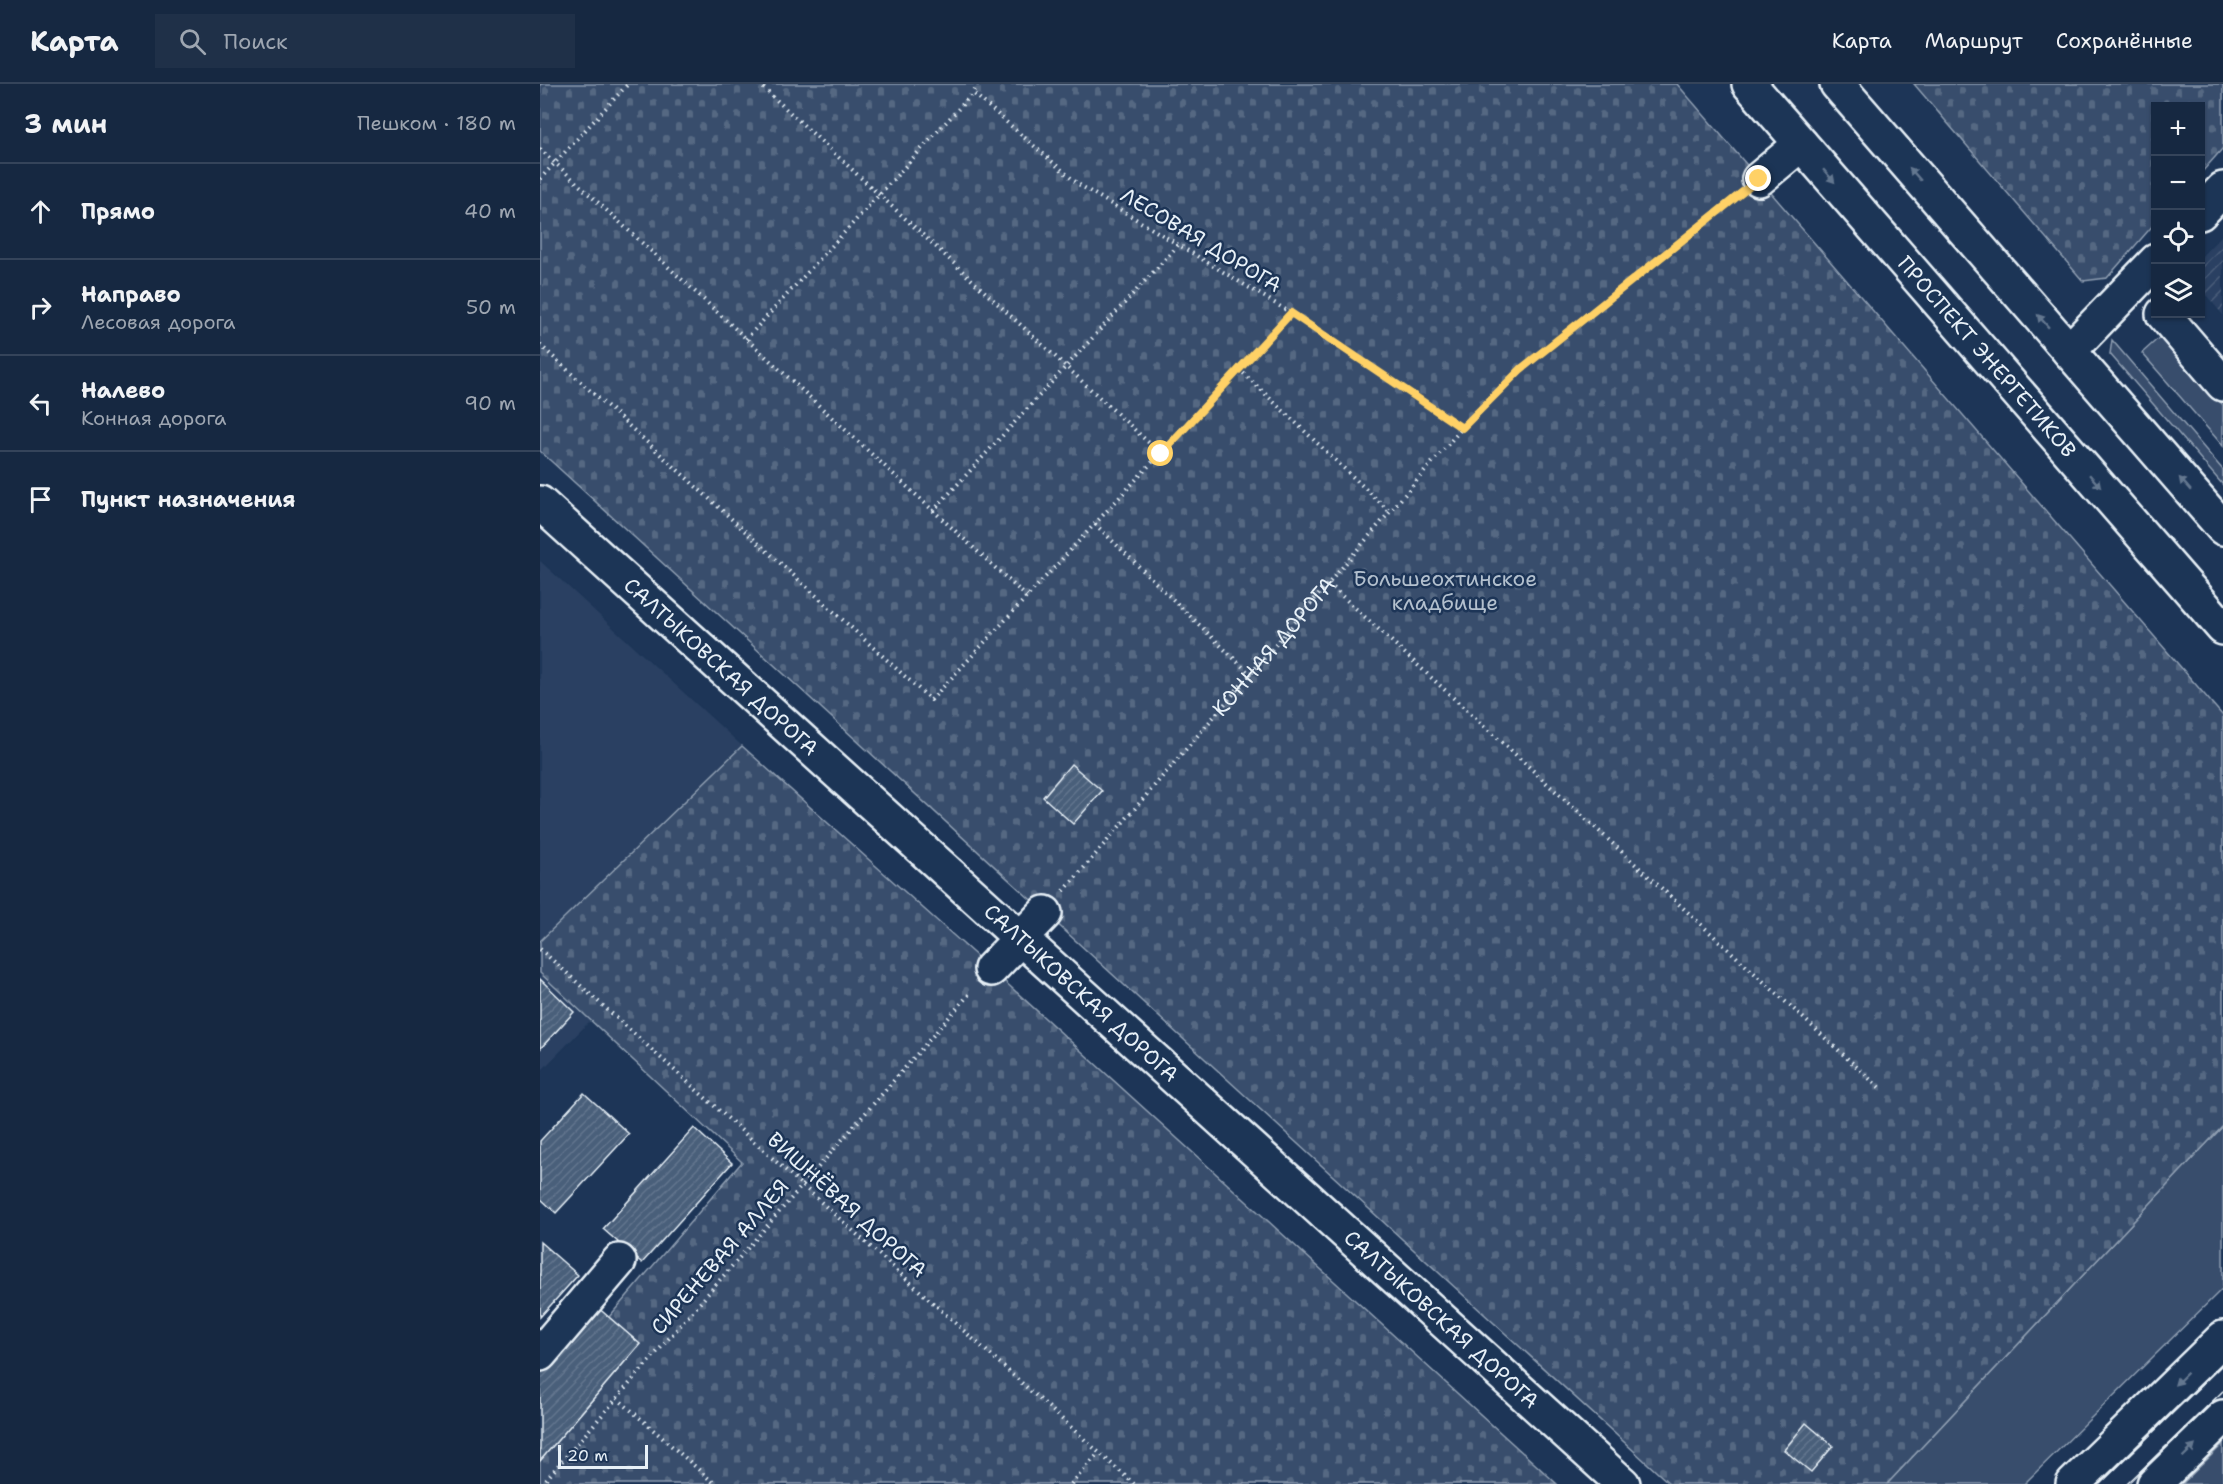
<!DOCTYPE html>
<html lang="ru">
<head>
<meta charset="utf-8">
<style>
	:root { --surface:#162841; --page:#1f3048; --text:#f1f3f6; --muted:#9ea6b1; --line:#35445a }
	body { margin:0; font-family:"Shantell Sans",sans-serif; background:var(--page); color:var(--text) }
	.controls { position:absolute; right:18px; top:18px; display:grid; overflow:hidden; border-radius:0px; box-shadow:0 2px 4px #0004 }
	.controls button { width:54px; height:54px; display:grid; place-items:center; padding:0; border:0; border-bottom:2px solid var(--line); background:var(--surface); color:var(--text); font:30px sans-serif }
	.scale { position:absolute; left:18px; bottom:15px; width:90px; box-sizing:border-box; padding-left:6px; border:3px solid #e8f1f8; border-top:0; font-size:16px; line-height:21px; white-space:nowrap; color:#e8f1f8; -webkit-text-stroke:4px #1d3557; paint-order:stroke }
	.stop { position:absolute; width:18px; height:18px; margin:-14px; border:4px solid #ffd166; border-radius:50%; background:#fff }
	.stop.end { background:#ffd166; border-color:#fff; box-shadow:0 2px 6px #0008 }
	.list { margin:0; padding:0; list-style:none }
	h2 { display:flex; justify-content:space-between; align-items:center; height:78px; margin:0; padding:0 24px; font-size:26px }
	h2 small { font-size:20px; font-weight:400; color:var(--muted) }
	.list li { display:grid; grid-template-columns:39px 1fr auto; gap:18px; align-items:center; box-sizing:border-box; height:96px; padding:0 24px; border-top:2px solid var(--line) }
	.list b { display:block; font-size:22px; white-space:nowrap }
	.list p { margin:0; font-size:20px; white-space:nowrap; color:var(--muted) }
	.list em { font-size:20px; font-style:normal; color:var(--muted) }
	.icon { flex:none; width:33px; height:33px; fill:none; stroke:currentColor; stroke-width:2; stroke-linecap:round; stroke-linejoin:round }
	.map { position:relative; flex:none; width:1683px; height:1400px; overflow:hidden }
	header { display:flex; align-items:center; gap:36px; box-sizing:border-box; height:84px; padding:0 30px; background:var(--surface); border-bottom:2px solid var(--line) }
	header strong { font-size:28px }
	nav { display:flex; gap:33px; margin-inline-start:auto; font-size:21px }
	.search { width:420px; height:54px; background:var(--page); display:flex; align-items:center; gap:15px; box-sizing:border-box; padding:0 21px; border-radius:0px; color:var(--muted); font-size:22px }
	main { display:flex }
	aside { flex:1; background:var(--surface) }
	.map>svg:first-child { display:block }
</style>
</head>
<body>
<header>
<strong>Карта</strong>
<div class="search"><svg class="icon" aria-label="search" viewBox="0 0 24 24"><circle cx="10" cy="10" r="6"/><path d="M15 15l6 6"/></svg>Поиск</div>
<nav><a>Карта</a><a>Маршрут</a><a>Сохранённые</a></nav>
</header>
<main>
<aside>
<h2>3 мин<small>Пешком · 180 m</small></h2>
<ul class="list">
<li><svg class="icon" aria-label="ahead" viewBox="0 0 24 24"><path d="M12 20V5M6 11l6-6 6 6"/></svg><div><b>Прямо</b></div><em>40 m</em></li>
<li><svg class="icon" aria-label="right" viewBox="0 0 24 24"><path d="M7 20v-9h11M14 6l5 5-5 5"/></svg><div><b>Направо</b><p>Лесовая дорога</p></div><em>50 m</em></li>
<li><svg class="icon" aria-label="left" viewBox="0 0 24 24"><path d="M17 20v-9H6M10 6l-5 5 5 5"/></svg><div><b>Налево</b><p>Конная дорога</p></div><em>90 m</em></li>
<li><svg class="icon" aria-label="arrive" viewBox="0 0 24 24"><path d="M6 21V4h12l-3 4 3 4H6"/></svg><div><b>Пункт назначения</b></div></li>
</ul>
</aside>
<div class="map">
<svg width="1683" height="1400" viewBox="0 0 1683 1400">
	<defs>
		<pattern id="industrial-furrows" width="10" height="10" patternUnits="userSpaceOnUse" patternTransform="scale(1.5)"><rect width="10" height="10" fill="#2a4162"/><path d="M-1 1l2-2M0 10L10 0M9 11l2-2" fill="none" stroke="#495d79"/></pattern>
		<pattern id="cemetery-stones" width="16" height="16" patternUnits="userSpaceOnUse" patternTransform="scale(1.5)"><rect width="16" height="16" fill="#374d6c"/><path d="M2 7V4a2 2 0 0 1 4 0v3zM10 15v-3a2 2 0 0 1 4 0v3z" fill="#546782"/></pattern>
		<pattern id="building-hatch" width="6" height="6" patternUnits="userSpaceOnUse" patternTransform="scale(1.5)"><rect width="6" height="6" fill="#495e7a"/><path d="M-1 1l2-2M0 6l6-6M5 7l2-2" fill="none" stroke="#63768e"/></pattern>
	</defs>
	<rect width="100%" height="100%" fill="#1d3557"/>
	<filter id="ink" filterUnits="userSpaceOnUse"><feTurbulence type="fractalNoise" baseFrequency=".0167" numOctaves="2"/><feDisplacementMap in="SourceGraphic" scale="12" xChannelSelector="R" yChannelSelector="G"/><feConvolveMatrix kernelMatrix="1 2 1 2 8 2 1 2 1" color-interpolation-filters="sRGB"/></filter>
	<g filter="url(#ink)">
		<path fill="#2a4162" d="M0,477L202,662L0,857Z
			M0,889L50,937L0,988Z"/>
		<path fill="url(#industrial-furrows)" d="M1683,150V231L1661,205L1660,174Z"/>
		<path fill="#374d6c" stroke="#909fb2" stroke-width="1.5" d="M1622,251L1683,321V362L1602,269Z
			M1572,256L1683,386V401L1570,270Z
			M1683,1042V1204L1484,1400H1347Z
			M1683,1360V1400H1642Z"/>
		<path fill="url(#cemetery-stones)" stroke="#909fb2" stroke-width="1.5" d="M0,0H1137L1683,632V1042L1347,1400H1130L0,367Z
			M1374,0H1683V64L1661,89L1660,22H1616L1615,139L1567,194L1543,197Z
			M202,662L451,885L1017,1400H0V1377L100,1260L69,1233L202,1078L0,889V857Z"/>
		<path fill="url(#building-hatch)" stroke="#e8f1f8" stroke-width="1.5" d="M531,680L562,707L533,740L503,713Z
			M0,895L34,928L0,965Z
			M44,1009L89,1050L16,1129L0,1114V1057Z
			M154,1044L192,1079L102,1179L63,1145Z
			M0,1158L38,1191L0,1233Z
			M56,1222L100,1260L0,1377V1287Z
			M1266,1339L1293,1362L1271,1388L1244,1366Z"/>
		<g fill="none" stroke-linecap="round" stroke-linejoin="round">
			<g stroke="#e8f1f8" stroke-width="38">
				<g id="minor">
					<path d="M1219,95L1261,60"/>
					<path d="M1660,129L1683,105"/>
					<path d="M1623,230L1683,300"/>
					<path d="M1529,267L1616,177"/>
					<path id="s2" d="M0,419L1083,1400"/>
					<path d="M451,885L505,829"/>
					<path d="M0,1270L79,1177"/>
				</g>
			</g>
			<g stroke="#e8f1f8" stroke-width="38">
				<g id="major">
					<path id="s3" d="M1209,0L1683,544"/>
					<path d="M1297,0L1683,444"/>
					<path d="M1533,1400L1683,1254"/>
					<path d="M1614,1400L1683,1333"/>
				</g>
			</g>
			<g stroke="#e8f1f8" stroke-width="4" stroke-dasharray="1.5 4.5" stroke-linecap="butt">
				<path d="M219,0L621,370"/>
				<path d="M437,0L433,9L538,100L751,229L922,344"/>
				<path d="M0,65L487,513"/>
				<path d="M0,95L88,0"/>
				<path d="M206,255L433,9"/>
				<path d="M0,261L391,616L751,229"/>
				<path d="M699,285L850,428"/>
				<path d="M393,427L639,160"/>
				<path d="M555,440L711,591"/>
				<path d="M789,500L1342,1006"/>
				<path id="s1" d="M524,807L922,344L981,285L1195,114"/>
				<path d="M0,865L594,1400"/>
				<path d="M77,1314L175,1400"/>
				<path d="M2,1400L431,908"/>
				<path d="M531,1400L559,1369"/>
			</g>
			<use href="#minor" stroke="#1d3557" stroke-width="33"/>
			<use href="#major" stroke="#1d3557" stroke-width="33"/>
			<path stroke="#e8f1f8" stroke-width="1.5" d="M1560,1400L1683,1280
				M1587,1400L1683,1307"/>
		</g>
		<defs><path id="oneway-solid" d="M-6-.8H1V-3.2L6.5 0L1 3.2V.8H-6Z" transform="scale(1.5)"/></defs>
		<g fill="#64778f">
			<use href="#oneway-solid" transform="translate(1375 90) rotate(-131)"/>
			<use href="#oneway-solid" transform="translate(1289 92) rotate(49)"/>
			<use href="#oneway-solid" transform="translate(1503 237) rotate(-131)"/>
			<use href="#oneway-solid" transform="translate(1555 397) rotate(49)"/>
			<use href="#oneway-solid" transform="translate(1645 400) rotate(-131)"/>
			<use href="#oneway-solid" transform="translate(1641 1295) rotate(136)"/>
			<use href="#oneway-solid" transform="translate(1649 1367) rotate(-44)"/>
		</g>
	</g>
	<g fill="none" stroke-linecap="round" stroke-linejoin="round" filter="url(#ink)">
		<path stroke="#ffd166" stroke-width="8" d="M621,370L751,229L922,344L981,285L1219,95"/>
	</g>
	<g text-anchor="middle" stroke-width="5" stroke-linejoin="round" paint-order="stroke">
		<g font-size="21" fill="#e8f1f8" stroke="#1d3557">
			<text transform="translate(661 156) rotate(31)" y="7">ЛЕСОВАЯ ДОРОГА</text>
			<text dy="7" stroke="none"><textPath href="#s3" startOffset="362">ПРОСПЕКТ ЭНЕРГЕТИКОВ</textPath></text>
			<text dy="7" stroke="none"><textPath href="#s1" startOffset="322">КОННАЯ ДОРОГА</textPath></text>
			<text dy="7" stroke="none"><textPath href="#s2" startOffset="244">САЛТЫКОВСКАЯ ДОРОГА</textPath></text>
			<text dy="7" stroke="none"><textPath href="#s2" startOffset="730">САЛТЫКОВСКАЯ ДОРОГА</textPath></text>
			<text transform="translate(307 1121) rotate(42)" y="7">ВИШНЁВАЯ ДОРОГА</text>
			<text transform="translate(180 1173) rotate(-49)" y="7">СИРЕНЕВАЯ АЛЛЕЯ</text>
			<text dy="7" stroke="none"><textPath href="#s2" startOffset="1216">САЛТЫКОВСКАЯ ДОРОГА</textPath></text>
		</g>
		<g font-size="21" fill="#b3c0ce" stroke="#1d3557">
			<text x="905" y="502">Большеохтинское<tspan x="905" dy="24">кладбище</tspan></text>
		</g>
	</g>
</svg>
<div class="controls">
<button>+</button>
<button>−</button>
<button><svg class="icon" aria-label="locate" viewBox="0 0 24 24"><circle cx="12" cy="12" r="6"/><path d="M12 2v4M12 18v4M2 12h4M18 12h4"/></svg></button>
<button><svg class="icon" aria-label="layers" viewBox="0 0 24 24"><path d="M12 4l9 5-9 5-9-5zM3 14l9 5 9-5"/></svg></button>
</div>
<div class="scale">20 m</div>
<div class="stop" style="left:621px;top:370px"></div>
<div class="stop end" style="left:1219px;top:95px"></div>
</div>
</main>
</body>
</html>
